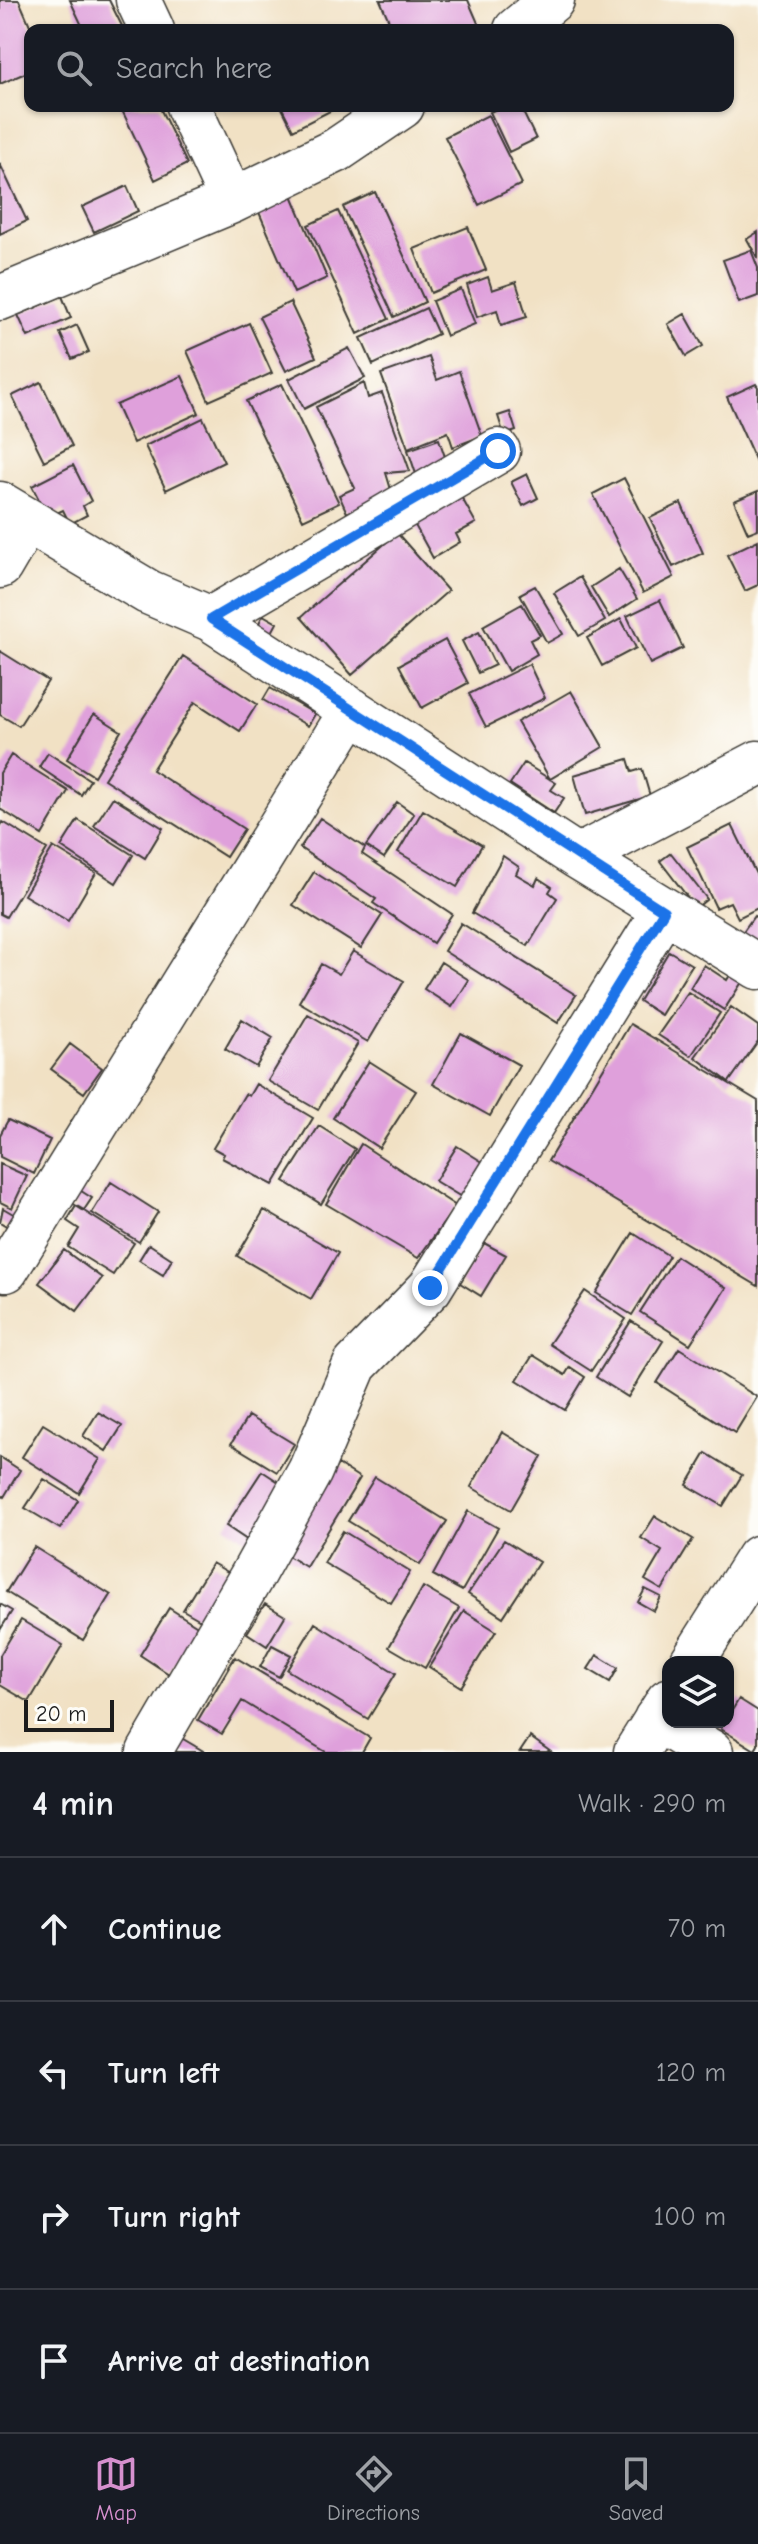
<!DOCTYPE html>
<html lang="en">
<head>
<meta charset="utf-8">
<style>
	:root { --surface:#171b24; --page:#242831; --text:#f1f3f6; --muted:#9ea1a6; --line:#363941; --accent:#d690ce }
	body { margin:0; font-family:"Comic Neue",sans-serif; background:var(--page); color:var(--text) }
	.controls { position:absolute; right:24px; bottom:24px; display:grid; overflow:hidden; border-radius:16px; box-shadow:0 2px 6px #0004 }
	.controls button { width:72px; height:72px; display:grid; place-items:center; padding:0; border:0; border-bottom:2px solid var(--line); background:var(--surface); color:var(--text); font:40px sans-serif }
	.scale { position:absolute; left:24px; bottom:20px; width:90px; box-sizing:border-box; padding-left:8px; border:4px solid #1c1c1c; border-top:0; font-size:22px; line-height:28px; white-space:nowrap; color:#1c1c1c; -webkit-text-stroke:6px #fdfcf7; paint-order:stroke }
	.stop { position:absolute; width:24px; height:24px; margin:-18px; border:6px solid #1a73e8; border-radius:50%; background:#fff }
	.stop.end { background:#1a73e8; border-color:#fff; box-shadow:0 2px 8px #0008 }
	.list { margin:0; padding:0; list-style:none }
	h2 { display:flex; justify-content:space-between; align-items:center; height:104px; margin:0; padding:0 32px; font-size:34px }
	h2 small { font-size:26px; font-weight:400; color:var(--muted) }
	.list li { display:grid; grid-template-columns:52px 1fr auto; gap:24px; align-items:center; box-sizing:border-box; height:144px; padding:0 32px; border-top:2px solid var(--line) }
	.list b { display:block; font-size:30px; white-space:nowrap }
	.list em { font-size:26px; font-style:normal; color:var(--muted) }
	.icon { flex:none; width:44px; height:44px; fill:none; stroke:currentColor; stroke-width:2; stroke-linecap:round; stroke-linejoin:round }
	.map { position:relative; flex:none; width:758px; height:1752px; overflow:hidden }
	.search { position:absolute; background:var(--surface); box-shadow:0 2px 6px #0004; left:24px; right:24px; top:24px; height:88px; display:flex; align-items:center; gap:20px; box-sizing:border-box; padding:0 28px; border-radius:16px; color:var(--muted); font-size:30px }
	.sheet { height:680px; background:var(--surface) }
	nav { display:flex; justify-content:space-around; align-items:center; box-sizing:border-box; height:112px; border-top:2px solid var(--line); background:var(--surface); font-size:22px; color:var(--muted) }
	nav a { display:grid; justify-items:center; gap:4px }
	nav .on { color:var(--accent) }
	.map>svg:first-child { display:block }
</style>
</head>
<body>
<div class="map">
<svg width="758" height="1752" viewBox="0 0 758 1752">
	<rect width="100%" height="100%" fill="#fdfcf7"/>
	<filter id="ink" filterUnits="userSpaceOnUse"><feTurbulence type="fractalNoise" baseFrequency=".0125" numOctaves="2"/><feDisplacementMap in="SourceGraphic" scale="16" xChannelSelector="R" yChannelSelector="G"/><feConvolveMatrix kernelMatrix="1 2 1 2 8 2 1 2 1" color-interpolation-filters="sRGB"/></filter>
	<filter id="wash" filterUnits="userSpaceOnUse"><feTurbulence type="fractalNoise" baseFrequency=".006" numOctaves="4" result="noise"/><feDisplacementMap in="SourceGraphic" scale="32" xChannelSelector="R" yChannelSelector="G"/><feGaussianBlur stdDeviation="1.8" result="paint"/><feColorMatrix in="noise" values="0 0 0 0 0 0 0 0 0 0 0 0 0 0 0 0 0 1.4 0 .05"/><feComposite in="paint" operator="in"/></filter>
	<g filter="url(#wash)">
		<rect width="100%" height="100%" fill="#f1e1c4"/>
		<g id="blocks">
			<path fill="#dfa0db" d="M0,0H19L32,30H30V71L0,84Z
				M70,0H109L124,30H84Z
				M380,0H468L481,30H393Z
				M120,106H159L187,164L155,180Z
				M281,106H333L334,109L293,130Z
				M503,106H520L536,139L509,152L490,112Z
				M488,115L522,184L479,205L445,137Z
				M0,164L27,221L0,234Z
				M127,186L138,211L94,232L82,207Z
				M375,192L425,302L394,317L343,207Z
				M292,195L327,278L294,293L258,210Z
				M338,211L389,319L358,334L308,225Z
				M468,227L486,270L431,293L414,249Z
				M758,232V259L747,239Z
				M751,250L758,268V296L739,303L723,260Z
				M488,277L492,290L516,282L527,317L501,325L497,310L477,317L467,285Z
				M461,289L475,324L446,336L432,301Z
				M62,296L71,318L28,337L18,315Z
				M290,302L316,357L286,371L259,317Z
				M426,308L438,334L373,365L361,338Z
				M685,314L703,346L686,356L668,324Z
				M249,323L272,373L209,401L187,351Z
				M77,325L89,352L72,359L60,333Z
				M349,348L365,378L304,409L289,379Z
				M429,357L437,380L459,371L482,436L453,447L448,432L408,448L381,374Z
				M182,376L199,413L133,443L116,405Z
				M41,382L72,446L44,461L12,396Z
				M364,383L368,398L382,393L410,471L386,473L392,493L347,513L339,495L355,488L316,407Z
				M282,384L339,503L303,520L246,401Z
				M756,384L758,387V466L727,397Z
				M510,412L516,431L504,435L498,416Z
				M203,418L224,462L166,490L145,446Z
				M439,439L448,466L417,477L408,450Z
				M73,465L91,501L83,506L87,515L70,524L63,510L48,517L32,486Z
				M527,474L538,498L523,506L511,482Z
				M624,478L674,577L643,593L593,494Z
				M758,491V529L748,533L734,501Z
				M459,493L476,523L456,534L460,542L433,558L412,520Z
				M681,503L703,553L673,567L650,518Z
				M397,533L448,591L352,675L301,617Z
				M758,540V585L745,591L727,555Z
				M619,569L637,599L609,617L591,587Z
				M580,577L605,621L579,636L554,593Z
				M535,586L563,634L547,643L520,594Z
				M660,600L683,648L650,664L627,616Z
				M522,604L540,635L530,640L537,654L508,671L483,626Z
				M263,615L277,623L269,638L255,631Z
				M621,619L636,648L602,666L587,638Z
				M479,632L495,665L478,673L462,641Z
				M445,640L468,683L422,708L399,665Z
				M0,651L48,681L19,726L0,715Z
				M183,656L257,704L240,731L195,702L152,770L244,829L226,857L104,779Z
				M529,664L545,698L486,727L469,694Z
				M270,688L315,714L308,726L263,700Z
				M571,691L603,747L550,779L517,722Z
				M94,714L121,731L94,776L67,759Z
				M48,753L90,780L81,795L39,767Z
				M11,755L68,791L42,835L0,809V773Z
				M628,759L632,772L642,769L650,796L585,815L574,775Z
				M524,763L556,783L551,790L564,798L554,813L510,784Z
				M113,797L163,828L145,858L94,826Z
				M397,802L414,814L384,858L366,846Z
				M423,810L482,845L457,887L398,852Z
				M320,818L365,848L362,854L452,914L433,943L373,903L376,899L300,848Z
				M78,820L133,855L116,883L61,847Z
				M3,822L47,849L6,917L0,914V827Z
				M732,825L758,878V908L738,918L730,902L716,908L687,847Z
				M53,847L96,873L68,921L24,895Z
				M671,853L707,899L696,908L660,861Z
				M503,856L519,867L516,874L535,885L538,878L552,887L549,892L557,898L528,946L472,913Z
				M314,872L382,915L361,948L293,905Z
				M754,916L758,919V944L742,933Z
				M461,923L576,995L558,1023L444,951Z
				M353,951L404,981L368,1042L299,1002L321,964L339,974Z
				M669,951L692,965L661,1015L639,1001Z
				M441,962L469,980L452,1007L424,989Z
				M704,965L727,980L730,975L742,982L724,1010L690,988Z
				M688,992L720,1013L691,1056L658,1035Z
				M731,1007L758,1026V1041L729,1082L695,1057Z
				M308,1014L358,1043L318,1110L268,1081Z
				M242,1019L273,1038L256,1067L225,1049Z
				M630,1024L758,1101V1286L548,1161Z
				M461,1033L519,1065L490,1116L433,1084Z
				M70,1044L102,1068L84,1093L51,1069Z
				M369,1061L416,1091L379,1148L333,1118Z
				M256,1084L313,1118L273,1185L222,1158L224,1154L213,1148L245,1094L249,1096Z
				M8,1120L50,1140L34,1174L0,1157V1135Z
				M319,1126L355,1149L321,1204L284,1181Z
				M361,1144L456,1206L418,1258L326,1204Z
				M457,1146L489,1166L468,1201L435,1181Z
				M0,1164L27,1176L12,1208L0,1202Z
				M111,1182L158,1212L139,1242L92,1213Z
				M78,1189L92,1198L84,1210L70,1202Z
				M76,1206L134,1243L113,1275L68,1247L79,1229L67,1221Z
				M3,1208L20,1218L13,1230L0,1222Z
				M264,1210L338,1253L311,1299L237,1256Z
				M633,1233L669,1256L632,1315L596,1293Z
				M484,1243L506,1255L481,1296L460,1283Z
				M149,1244L172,1259L163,1275L139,1260Z
				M64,1250L102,1278L77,1311L39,1283Z
				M676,1256L726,1288L690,1344L640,1312Z
				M585,1291L626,1319L591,1371L549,1344Z
				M631,1321L663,1341L628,1397L596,1377Z
				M679,1348L757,1397L735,1433L657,1383Z
				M533,1355L565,1375L570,1367L585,1377L565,1410L517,1380Z
				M98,1412L122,1426L106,1451L83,1436Z
				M248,1416L294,1444L277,1472L231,1444Z
				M43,1424L100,1459L79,1493L22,1457Z
				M502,1432L542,1456L511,1510L471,1487Z
				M706,1453L742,1475L723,1506L687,1485Z
				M0,1457L20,1470L4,1497L0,1495Z
				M338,1464L360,1478L306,1567L283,1553Z
				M262,1471L288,1488L253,1544L226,1526Z
				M375,1477L447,1521L420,1565L348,1521Z
				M44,1479L78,1500L60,1529L25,1508Z
				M468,1511L498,1528L462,1591L433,1575Z
				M655,1516L693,1539L662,1590L645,1580L662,1551L641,1538Z
				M343,1531L410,1572L391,1603L324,1563Z
				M504,1540L539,1562L503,1617L468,1594Z
				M34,1547L111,1595L83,1640L6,1592Z
				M212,1563L233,1575L204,1622L183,1610Z
				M423,1587L459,1608L425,1668L389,1647Z
				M645,1589L661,1597L654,1611L638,1602Z
				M0,1604L12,1611L0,1630Z
				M265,1604L285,1616L267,1646L247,1633Z
				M169,1608L199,1627L169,1674L140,1655Z
				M464,1611L496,1631L461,1687L429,1667Z
				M21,1620L63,1645L29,1702L0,1685V1655Z
				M315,1623L396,1673L368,1719L287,1670Z
				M272,1645L291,1655L279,1677L260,1667Z
				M597,1655L618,1668L610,1682L588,1669Z
				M235,1657L370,1738L362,1752H326L242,1701L222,1734L198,1720Z
				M739,1699L758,1711V1745L755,1750L721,1729L725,1722H728V1717Z
				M178,1736L205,1752H169Z
				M530,1737L551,1752H520Z"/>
		</g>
	</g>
	<g filter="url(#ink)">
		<use href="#blocks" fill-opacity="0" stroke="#3c3a35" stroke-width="2"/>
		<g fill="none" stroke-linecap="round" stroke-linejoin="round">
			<g stroke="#3c3a35" stroke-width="47">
				<path id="minor" d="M138,0L152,30
					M516,30L552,0
					M188,106L232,201
					M0,298L232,201L337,150L402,106
					M0,504L148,592L211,619L578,857L758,967
					M0,566L27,520
					M211,619L498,451
					M578,857L758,763
					M6,1270L352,710
					M692,1662L758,1558
					M656,1719L711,1752
					M149,1752L253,1574L310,1471L355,1365L430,1288L664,911
					M636,1752L668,1701"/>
			</g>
			<use href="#minor" stroke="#fff" stroke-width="44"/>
		</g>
	</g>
	<g fill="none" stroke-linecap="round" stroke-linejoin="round" filter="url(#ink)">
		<path stroke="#1a73e8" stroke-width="10" d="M430,1288L664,911L211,619L498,451"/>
	</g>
</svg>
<div class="controls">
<button><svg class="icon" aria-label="layers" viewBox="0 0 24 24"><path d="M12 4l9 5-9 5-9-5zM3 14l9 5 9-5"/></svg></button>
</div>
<div class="scale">20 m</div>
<div class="stop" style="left:498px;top:451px"></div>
<div class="stop end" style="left:430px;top:1288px"></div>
<div class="search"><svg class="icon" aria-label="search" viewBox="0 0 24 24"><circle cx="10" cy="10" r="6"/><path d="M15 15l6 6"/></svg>Search here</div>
</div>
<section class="sheet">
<h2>4 min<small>Walk · 290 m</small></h2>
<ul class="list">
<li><svg class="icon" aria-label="ahead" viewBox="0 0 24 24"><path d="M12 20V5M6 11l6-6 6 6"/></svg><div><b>Continue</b></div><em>70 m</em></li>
<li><svg class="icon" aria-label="left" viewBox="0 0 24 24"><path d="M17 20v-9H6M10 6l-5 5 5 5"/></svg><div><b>Turn left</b></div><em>120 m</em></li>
<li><svg class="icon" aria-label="right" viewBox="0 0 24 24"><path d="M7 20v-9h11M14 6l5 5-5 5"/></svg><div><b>Turn right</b></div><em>100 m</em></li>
<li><svg class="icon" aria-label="arrive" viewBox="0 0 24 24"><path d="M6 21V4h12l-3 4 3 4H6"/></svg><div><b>Arrive at destination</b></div></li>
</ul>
</section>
<nav>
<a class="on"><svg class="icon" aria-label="map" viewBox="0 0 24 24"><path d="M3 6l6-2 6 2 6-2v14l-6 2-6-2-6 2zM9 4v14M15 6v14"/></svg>Map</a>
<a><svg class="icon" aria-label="directions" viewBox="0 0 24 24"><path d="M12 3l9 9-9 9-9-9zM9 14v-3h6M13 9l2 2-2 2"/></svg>Directions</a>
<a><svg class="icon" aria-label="saved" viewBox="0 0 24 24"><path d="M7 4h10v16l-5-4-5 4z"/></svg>Saved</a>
</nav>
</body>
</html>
